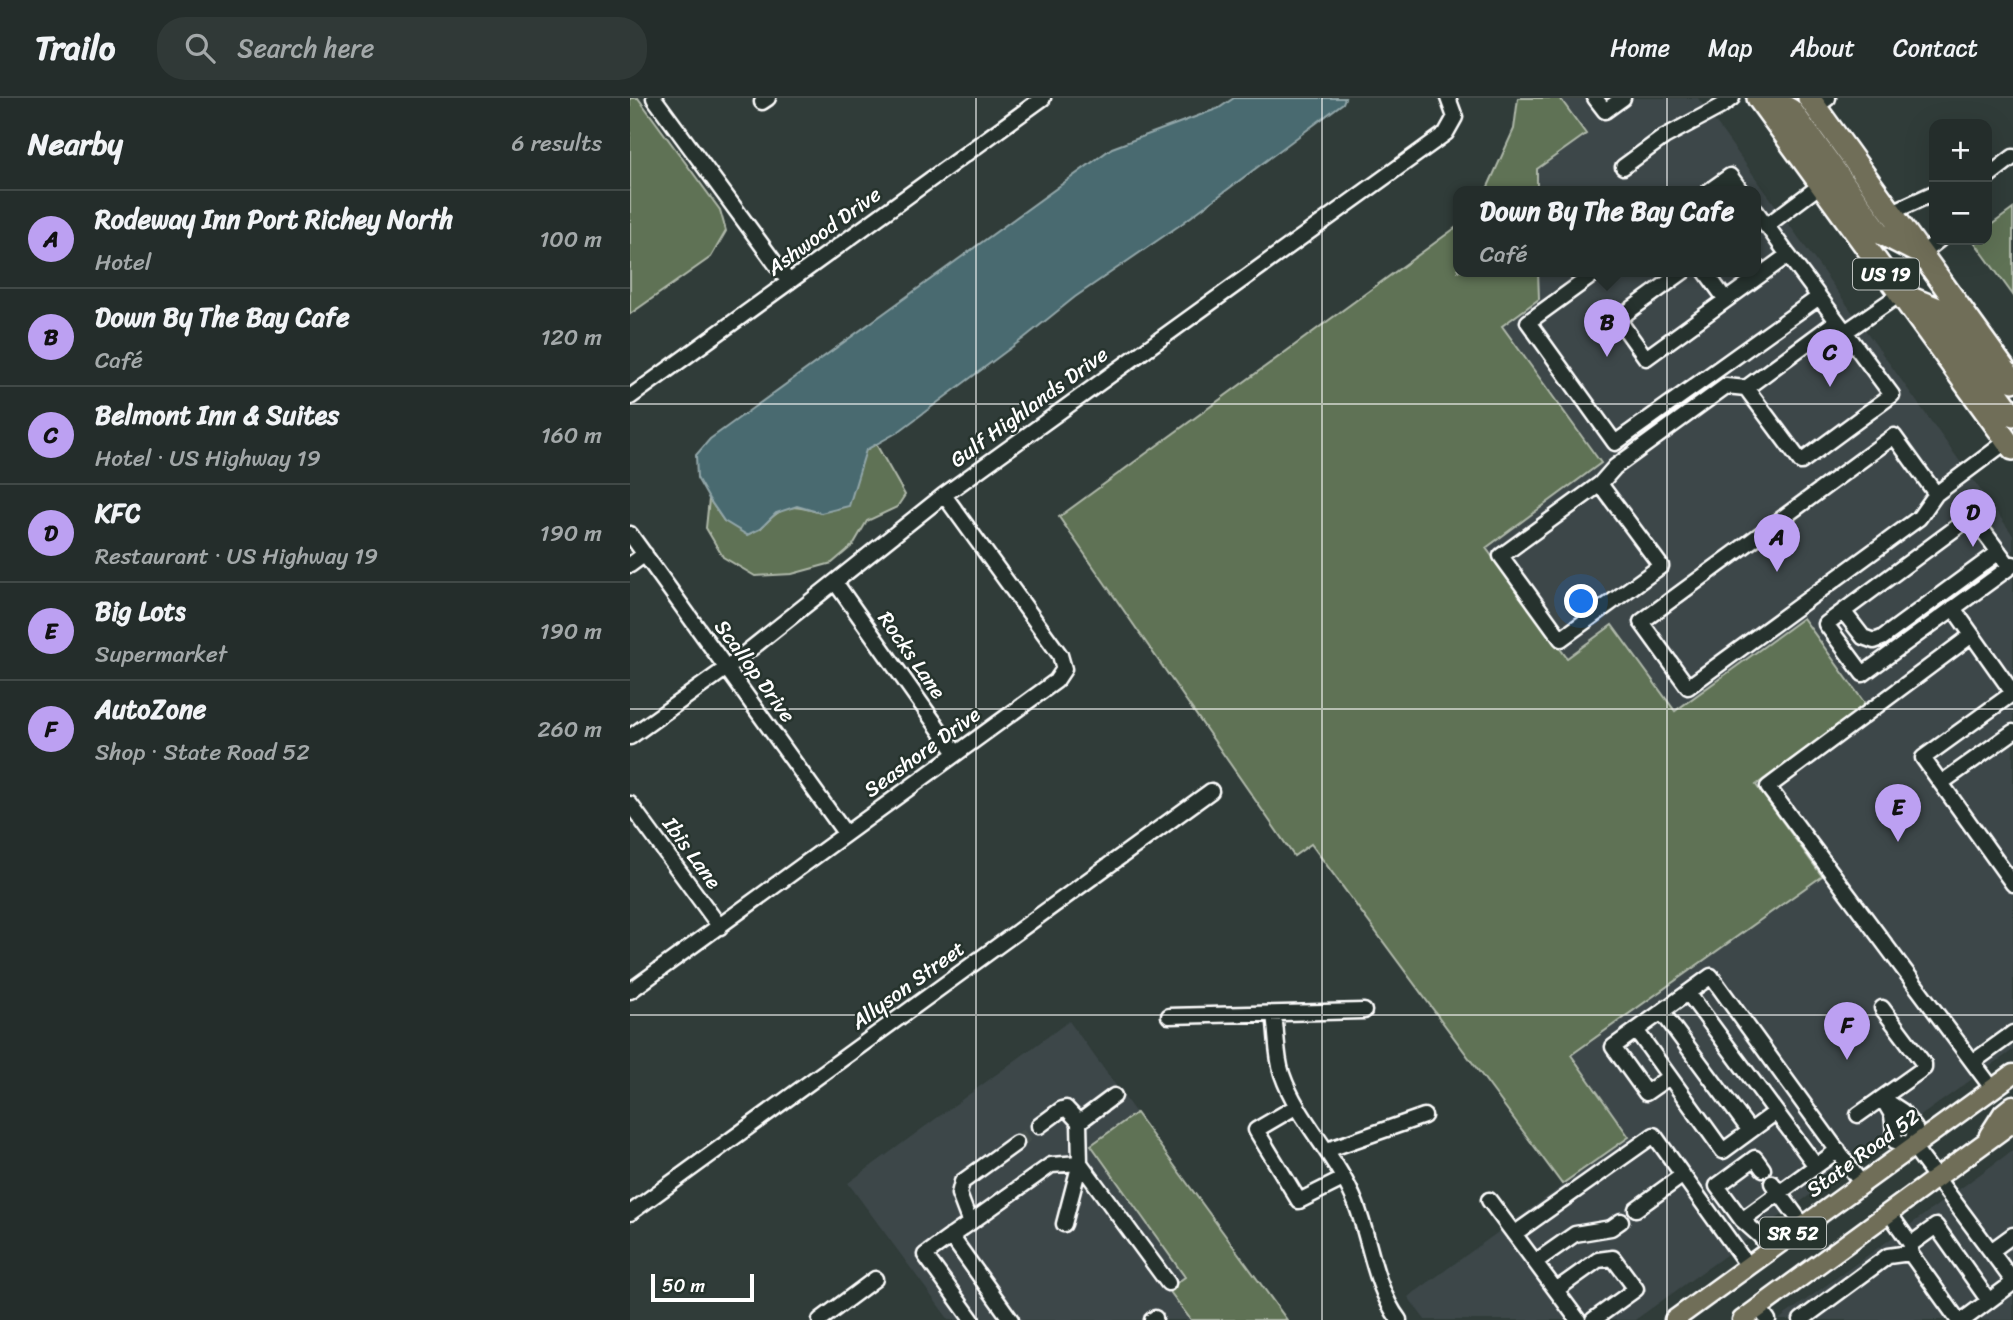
<!DOCTYPE html>
<html lang="en">
<head>
<meta charset="utf-8">
<style>
	:root { --surface:#242d2b; --page:#303937; --text:#f1f3f6; --muted:#a3a8a9; --line:#414947; --accent:#bca0f2 }
	body { margin:0; font-family:Sriracha,sans-serif; background:var(--page); color:var(--text) }
	.controls { position:absolute; right:21px; top:21px; display:grid; overflow:hidden; border-radius:14px; box-shadow:0 7px 28px #0002 }
	.controls button { width:63px; height:63px; display:grid; place-items:center; padding:0; border:0; border-bottom:2px solid var(--line); background:var(--surface); color:var(--text); font:35px sans-serif }
	.scale { position:absolute; left:21px; bottom:18px; width:103px; box-sizing:border-box; padding-left:7px; border:4px solid #fff; border-top:0; font-size:19px; line-height:24px; white-space:nowrap; color:#fff; -webkit-text-stroke:5px #26332d; paint-order:stroke }
	.you { position:absolute; left:952px; top:504px; width:24px; height:24px; margin:-18px; border:5px solid #fff; border-radius:50%; background:#1a73e8; box-shadow:0 0 0 10px #1a73e833 }
	.badge { display:grid; place-items:center; width:46px; height:46px; border-radius:50%; background:var(--accent); color:#111; font-size:23px; font-weight:700 }
	.pin { position:absolute; translate:-50% -58px; filter:drop-shadow(0 2px 4px #0008) }
	.pin::after { content:''; position:absolute; top:37px; width:24px; height:21px; background:inherit; clip-path:polygon(0 0,100% 0,50% 100%) }
	.popup { position:absolute; left:823px; top:88px; width:308px; height:91px; box-sizing:border-box; display:grid; place-content:center; border-radius:14px; background:var(--surface); filter:drop-shadow(0 2px 5px #0005); font-size:23px; white-space:nowrap; color:var(--muted) }
	.popup b { font-size:26px; color:var(--text) }
	.popup::after { content:''; position:absolute; left:50%; top:100%; margin-left:-14px; border:14px solid transparent; border-top-color:var(--surface) }
	.list { margin:0; padding:0; list-style:none }
	h2 { display:flex; justify-content:space-between; align-items:center; height:91px; margin:0; padding:0 28px; font-size:30px }
	h2 small { font-size:23px; font-weight:400; color:var(--muted) }
	.list li { display:grid; grid-template-columns:46px 1fr auto; gap:21px; align-items:center; box-sizing:border-box; height:98px; padding:0 28px; border-top:2px solid var(--line) }
	.list b { display:block; font-size:26px; white-space:nowrap }
	.list p { margin:0; font-size:23px; white-space:nowrap; color:var(--muted) }
	.list em { font-size:23px; font-style:normal; color:var(--muted) }
	.icon { flex:none; width:38px; height:38px; fill:none; stroke:currentColor; stroke-width:2; stroke-linecap:round; stroke-linejoin:round }
	.map { position:relative; flex:none; width:1383px; height:1222px; overflow:hidden }
	header { display:flex; align-items:center; gap:42px; box-sizing:border-box; height:98px; padding:0 35px; background:var(--surface); border-bottom:2px solid var(--line) }
	header strong { font-size:33px }
	nav { display:flex; gap:38px; margin-inline-start:auto; font-size:24px }
	.search { width:490px; height:63px; background:var(--page); display:flex; align-items:center; gap:18px; box-sizing:border-box; padding:0 24px; border-radius:28px; color:var(--muted); font-size:26px }
	main { display:flex }
	aside { flex:1; background:var(--surface) }
	.map>svg:first-child { display:block }
</style>
</head>
<body>
<header>
<strong>Trailo</strong>
<div class="search"><svg class="icon" aria-label="search" viewBox="0 0 24 24"><circle cx="10" cy="10" r="6"/><path d="M15 15l6 6"/></svg>Search here</div>
<nav><a>Home</a><a>Map</a><a>About</a><a>Contact</a></nav>
</header>
<main>
<aside>
<h2>Nearby<small>6 results</small></h2>
<ul class="list">
<li><span class="badge">A</span><div><b>Rodeway Inn Port Richey North</b><p>Hotel</p></div><em>100 m</em></li>
<li><span class="badge">B</span><div><b>Down By The Bay Cafe</b><p>Café</p></div><em>120 m</em></li>
<li><span class="badge">C</span><div><b>Belmont Inn &amp; Suites</b><p>Hotel · US Highway 19</p></div><em>160 m</em></li>
<li><span class="badge">D</span><div><b>KFC</b><p>Restaurant · US Highway 19</p></div><em>190 m</em></li>
<li><span class="badge">E</span><div><b>Big Lots</b><p>Supermarket</p></div><em>190 m</em></li>
<li><span class="badge">F</span><div><b>AutoZone</b><p>Shop · State Road 52</p></div><em>260 m</em></li>
</ul>
</aside>
<div class="map">
<svg width="1383" height="1222" viewBox="0 0 1383 1222">
	<rect width="100%" height="100%" fill="#303c39"/>
	<filter id="ink" filterUnits="userSpaceOnUse"><feTurbulence type="fractalNoise" baseFrequency=".0143" numOctaves="2"/><feDisplacementMap in="SourceGraphic" scale="14" xChannelSelector="R" yChannelSelector="G"/><feConvolveMatrix kernelMatrix="1 2 1 2 8 2 1 2 1" color-interpolation-filters="sRGB"/></filter>
	<g filter="url(#ink)">
		<path fill="#3c4648" d="M930,0H1068L1383,437V952L1005,1222H795L778,1199L999,1040L941,957L1191,778L1125,687L1236,607L1172,520L1045,613L982,527L937,560L856,449L971,365L871,228L909,201L908,173H1126V93H907V71L955,36Z
			M439,923L506,1015L461,1048L555,1179L539,1191L561,1222H319L218,1085Z
			M1383,1052V1222H1148L1331,1090Z"/>
		<path fill="#5f7255" stroke="#afb8aa" stroke-width="2" d="M0,0H8L90,112L96,133L81,159L0,216Z
			M888,0H930L956,36L907,71V93H856L884,31Z
			M1383,111V197L1343,142H1357V130Z
			M828,128V173H908L909,201L872,228L971,365L856,450L937,560L982,527L1045,613L1173,520L1236,607L1126,687L1192,778L941,957L999,1039L932,1086L681,746L664,758L429,419Z
			M246,346L275,397L267,409L237,423L223,447L202,465L162,476L125,478L93,459L76,430L79,401L94,423L130,431C153,407 159,405 191,415L236,352Z
			M506,1015L657,1222H561L538,1191L555,1179L461,1047Z"/>
		<path fill="#496b70" stroke="#92a6a9" stroke-width="2" d="M604,0H715L713,5L550,127L445,199L394,240L268,334L236,352L219,408L191,415L167,408L146,415L130,431L117,437L94,423L79,401L67,380L66,357L80,341L482,50L589,10Z"/>
		<g fill="none" stroke-linecap="round" stroke-linejoin="round">
			<path stroke="#45504d" stroke-width="14" stroke-dasharray="14 7" stroke-linecap="butt" d="M386,1045L409,1028"/>
			<g stroke="#fff" stroke-width="19">
				<path id="minor" d="M24,0L159,184
					M965,0L975,13L993,0
					M132,4L138,0
					M1186,9L1198,0
					M993,69L1034,39L1090,9L1102,0
					M1357,79L1383,59
					M1079,93L1100,78L1111,93
					M1260,115L1304,95
					M1136,128L1192,86
					M1291,156L1309,142
					M1158,157L1207,223
					M968,173L898,224L985,345L1189,199
					M1054,173L988,221L1016,260L1158,157L1126,113
					M1075,173L1096,202
					M1215,234L1270,196
					M0,299L413,0
					M970,386L985,369L1096,288L1116,290L1207,223L1262,297L1171,364L1116,290
					M970,386L1031,468L931,541L871,458Z
					M1306,396L1264,338L1011,524L1058,589L1289,420L1306,396L1377,343
					M0,436L215,735
					M0,467L15,456
					M1380,469L1342,418L1196,526L1233,576L1380,469L1383,466
					M205,484L326,655
					M1323,510L1383,595
					M1213,513L1233,539L1244,543L1252,540L1369,454
					M1342,537L1138,689L1362,990
					M1383,595L1293,660L1383,786
					M0,639L98,569L314,397L816,35L825,19L818,0
					M1311,685L1383,634
					M0,706L90,829
					M0,893L426,583L434,571L430,557L314,397
					M1058,895L1186,1068
					M1032,914L1120,1033
					M644,917C647,936 646,958 652,976C668,1023 708,1059 726,1106C741,1145 744,1188 769,1222
					M539,918L734,913
					M1006,932L1093,1053L1146,1014
					M1343,964L1383,935
					M1039,979L1016,995L983,949L1081,878L1231,1085
					M1252,1000L1272,1013L1285,1030L1282,1047L1265,1043L1262,1017Z
					M667,1008L626,1032L669,1103L713,1081
					M1228,1017L1294,970V966L1252,910
					M449,1024L484,998
					M409,1028L432,1011L436,1010L449,1024L450,1065L434,1126
					M1282,1047L1383,1183
					M697,1052L794,1018
					M450,1065L538,1185
					M1133,1071L1125,1060L1087,1088L1112,1122L1130,1138L1140,1152
					M1142,1085L1173,1127
					M859,1102L948,1222
					M1006,1111L1053,1077
					M0,1115L581,693
					M1259,1115L1281,1146L1306,1128L1359,1203
					M1112,1122L1208,1052
					M340,1125L329,1096L332,1084L386,1045
					M884,1136L1024,1037L1118,1168
					M321,1138L381,1222
					M1281,1147L1280,1155L1328,1222
					M1361,1153L1383,1137
					M905,1164L945,1136L981,1130L991,1123
					M926,1192L968,1162L983,1160L1006,1191L963,1222
					M1129,1210L1138,1222
					M190,1222L245,1181
					M342,1222L295,1157L421,1067L450,1065
					M522,1222L525,1220
					M1171,1222L1258,1158L1280,1155
					M1333,1222L1383,1185"/>
			</g>
			<g stroke="#fff" stroke-width="23">
				<path id="major" d="M1359,1037L1373,1015L1383,1007
					M1044,1222L1383,976
					M1112,1222L1383,1024"/>
			</g>
			<g stroke="#fff" stroke-width="26">
				<path id="highway" d="M1128,0L1383,351
					M1140,0L1161,12L1250,135L1285,153
					M1179,0L1383,283
					M1271,196L1306,210L1383,317"/>
			</g>
			<use href="#minor" stroke="#26332d" stroke-width="14"/>
			<use href="#major" stroke="#706e59" stroke-width="18"/>
			<use href="#highway" stroke="#706e59" stroke-width="21"/>
		</g>
	</g>
	<path fill="none" stroke="#fff" stroke-width="2" stroke-opacity="0.55" d="M346,0V1222M692,0V1222M1037,0V1222M0,306H1383M0,611H1383M0,917H1383"/>
	<g text-anchor="middle" stroke-width="5" stroke-linejoin="round" paint-order="stroke">
		<g fill="#26332d" stroke="#bec2c0" stroke-width="2">
			<rect x="1223" y="160.5" width="66" height="31" rx="5"/>
			<rect x="1130" y="1119.5" width="66" height="31" rx="5"/>
		</g>
		<g font-size="19" font-weight="bold" fill="#fff">
			<text x="1256" y="183">US 19</text>
			<text x="1163" y="1142">SR 52</text>
		</g>
		<g font-size="21" fill="#fff" stroke="#26332d">
			<text transform="translate(194 133) rotate(-36)" y="7">Ashwood Drive</text>
			<text transform="translate(399 309) rotate(-36)" y="7">Gulf Highlands Drive</text>
			<text transform="translate(282 557) rotate(55)" y="7">Rocks Lane</text>
			<text transform="translate(125 573) rotate(54)" y="7">Scallop Drive</text>
			<text transform="translate(292 654) rotate(-36)" y="7">Seashore Drive</text>
			<text transform="translate(62 755) rotate(54)" y="7">Ibis Lane</text>
			<text transform="translate(278 887) rotate(-36)" y="7">Allyson Street</text>
			<text transform="translate(1233 1055) rotate(-36)" y="7">State Road 52</text>
		</g>
	</g>
</svg>
<div class="controls">
<button>+</button>
<button>−</button>
</div>
<div class="scale">50 m</div>
<div class="you"></div>
<div class="pin badge" style="left:1147px;top:474px">A</div>
<div class="pin badge" style="left:977px;top:259px">B</div>
<div class="popup"><b>Down By The Bay Cafe</b>Café</div>
<div class="pin badge" style="left:1200px;top:289px">C</div>
<div class="pin badge" style="left:1343px;top:449px">D</div>
<div class="pin badge" style="left:1268px;top:744px">E</div>
<div class="pin badge" style="left:1217px;top:962px">F</div>
</div>
</main>
</body>
</html>
